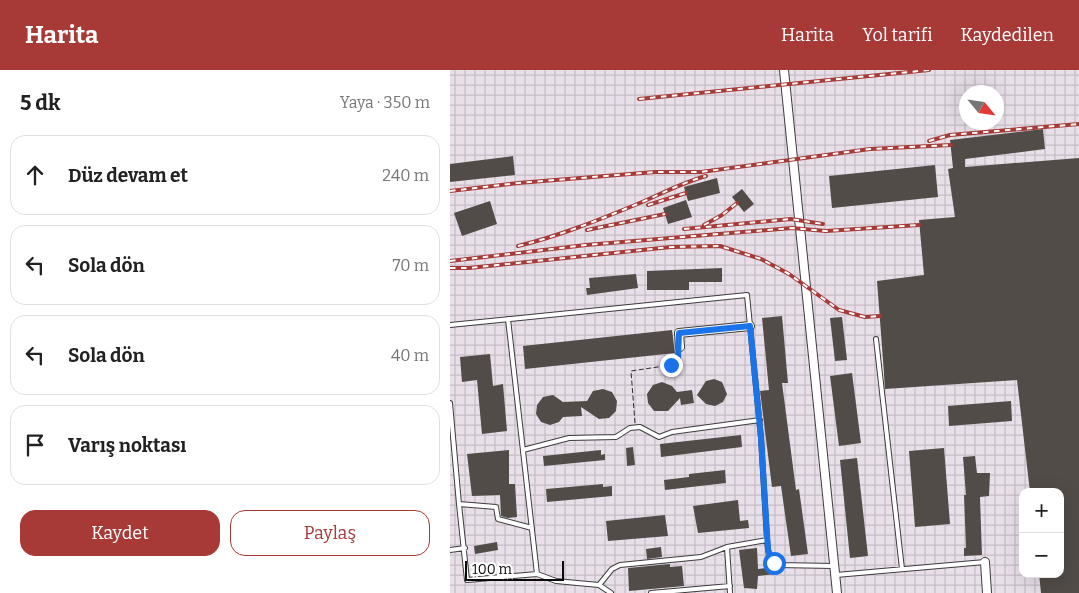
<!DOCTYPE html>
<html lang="tr">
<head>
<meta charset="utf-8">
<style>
	:root { --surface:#fff; --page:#f6f6f6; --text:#222; --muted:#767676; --line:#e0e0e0; --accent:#a73936 }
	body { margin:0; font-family:Bitter,serif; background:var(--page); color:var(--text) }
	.controls { position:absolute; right:15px; bottom:15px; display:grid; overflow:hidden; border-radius:10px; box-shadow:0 5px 20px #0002 }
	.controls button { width:45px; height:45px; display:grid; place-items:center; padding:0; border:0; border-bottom:1px solid var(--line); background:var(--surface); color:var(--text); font:25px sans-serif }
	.compass { position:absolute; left:509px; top:15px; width:45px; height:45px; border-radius:50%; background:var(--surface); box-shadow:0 5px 20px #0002; rotate:119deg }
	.scale { position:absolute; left:15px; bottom:12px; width:99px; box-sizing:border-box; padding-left:5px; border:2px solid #0a0a0a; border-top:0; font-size:14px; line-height:18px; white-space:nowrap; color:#0a0a0a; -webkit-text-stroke:4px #fff; paint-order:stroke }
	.stop { position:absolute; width:15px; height:15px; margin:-11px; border:4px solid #1a73e8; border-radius:50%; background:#fff }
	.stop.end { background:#1a73e8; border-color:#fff; box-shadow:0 1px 5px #0008 }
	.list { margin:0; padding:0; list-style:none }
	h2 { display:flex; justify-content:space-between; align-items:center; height:65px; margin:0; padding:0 20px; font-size:21px }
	h2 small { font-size:16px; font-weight:400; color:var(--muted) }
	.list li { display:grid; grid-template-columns:32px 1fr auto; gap:15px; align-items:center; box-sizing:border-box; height:80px; margin:0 10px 10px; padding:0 10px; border:1px solid var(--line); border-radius:15px }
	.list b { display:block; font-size:19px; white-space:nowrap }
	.list em { font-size:16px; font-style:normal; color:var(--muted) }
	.actions { display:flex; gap:10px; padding:15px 20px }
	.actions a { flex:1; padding:11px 0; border:1px solid var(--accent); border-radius:15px; text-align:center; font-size:18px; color:var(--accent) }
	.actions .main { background:var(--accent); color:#fff }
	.icon { flex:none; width:28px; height:28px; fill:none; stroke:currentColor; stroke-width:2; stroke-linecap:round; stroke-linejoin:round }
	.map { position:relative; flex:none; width:629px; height:523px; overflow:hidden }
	header { display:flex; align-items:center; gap:30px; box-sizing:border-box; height:70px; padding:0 25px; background:var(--accent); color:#fff }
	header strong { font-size:24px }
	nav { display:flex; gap:28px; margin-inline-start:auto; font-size:18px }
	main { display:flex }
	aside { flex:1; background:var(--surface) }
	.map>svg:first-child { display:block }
</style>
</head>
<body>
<header>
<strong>Harita</strong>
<nav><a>Harita</a><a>Yol tarifi</a><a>Kaydedilen</a></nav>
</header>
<main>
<aside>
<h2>5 dk<small>Yaya · 350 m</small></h2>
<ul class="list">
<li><svg class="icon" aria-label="ahead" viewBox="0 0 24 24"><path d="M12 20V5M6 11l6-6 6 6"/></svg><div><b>Düz devam et</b></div><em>240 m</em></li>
<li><svg class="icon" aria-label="left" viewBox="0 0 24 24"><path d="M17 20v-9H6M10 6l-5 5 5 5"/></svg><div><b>Sola dön</b></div><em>70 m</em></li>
<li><svg class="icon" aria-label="left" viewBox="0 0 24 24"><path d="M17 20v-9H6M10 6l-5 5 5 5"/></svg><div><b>Sola dön</b></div><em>40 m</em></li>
<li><svg class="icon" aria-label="arrive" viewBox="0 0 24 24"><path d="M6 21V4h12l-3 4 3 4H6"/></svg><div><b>Varış noktası</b></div></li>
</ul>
<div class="actions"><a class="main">Kaydet</a><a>Paylaş</a></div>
</aside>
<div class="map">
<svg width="629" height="523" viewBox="0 0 629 523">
	<defs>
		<pattern id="industrial-grid" width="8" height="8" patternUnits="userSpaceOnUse" patternTransform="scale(1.25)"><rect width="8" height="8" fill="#e8dfe8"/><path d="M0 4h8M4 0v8" fill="none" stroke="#c6bec6"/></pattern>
	</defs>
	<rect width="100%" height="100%" fill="#fcfaea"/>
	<path fill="url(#industrial-grid)" fill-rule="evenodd" d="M0,0H629V523H0ZM516,22H546V52H516ZM573,422H610V504H573Z"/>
	<path fill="#514c48" d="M593,59L595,79L515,89V97L629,88V523H591L589,504H610V422H580L567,310L435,319L434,303L427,211L474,205L469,150L505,147L498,99L503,98L500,70Z
		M63,86L65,105L0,112V94Z
		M485,95L488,127L382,138L379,106Z
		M267,108L270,123L238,131L234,117Z
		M292,119L304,134L294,142L282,127Z
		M236,130L242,147L218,154L213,138Z
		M40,131L47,154L12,166L4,143Z
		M272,198V212H239V220H197V201Z
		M186,204L188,218L137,225L136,218H140L139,208Z
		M332,246L338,313H332L346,420L349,419L358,484L341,486L331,416L322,417L310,321L319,320L312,248Z
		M392,247L397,290L385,291L380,248Z
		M222,260L225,283L75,299L73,276Z
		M40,284L43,316L53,314L57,361L32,364L27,310L12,312L10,287Z
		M402,303L411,373L389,376L380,306Z
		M264,309L272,312L277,324L273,332L265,336L256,334L247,325L256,311Z
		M212,312L222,316L227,322L242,320L244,333L231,335L230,328L218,341H204L198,333L197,324L203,315Z
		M153,319L162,322L167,331L166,341L159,348L149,349L131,337L132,346L113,347L109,352L100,355L91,352L86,344L87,335L93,327L103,325L113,332L137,331L143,321Z
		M561,331L562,351L499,356L498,336Z
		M291,365L292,377L211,387L210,374Z
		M183,377L185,395L177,396L176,378Z
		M494,378L500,454L465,457L459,381Z
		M59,380V414H65L67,447L58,448L51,446L50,425L22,426L17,384Z
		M151,380V385L155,384V390L94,396L93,386Z
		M525,386L527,403H540L539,426L530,427L532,485L514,486V478H516L514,425H516L513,387Z
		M407,388L418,486L400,488L390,390Z
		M275,400L276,413L215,420L214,410L239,407V404Z
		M153,414V417L162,416V426L97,432L96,419Z
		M288,430L290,451L298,450L299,458L248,463L243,436Z
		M215,445L218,466L158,471L156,451Z
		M47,472L48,480L25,484L24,476Z
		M211,477L212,487L197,489L196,479Z
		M307,478L308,499L324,497L325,504L308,506L307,519L294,518L289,480Z
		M220,494V497L232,496L234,516L179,521L178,498Z"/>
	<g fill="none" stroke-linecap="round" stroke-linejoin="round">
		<g stroke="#3d3d3d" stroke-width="6">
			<path id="lane" d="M0,255L297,225L311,368L317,470L277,477L280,523
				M426,269L452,499
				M0,333L9,434L46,437L48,449L82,458
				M73,380L119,368L166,367L180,358L190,357L209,367L222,362L310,350
				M9,434L17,510L87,504L58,249
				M317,470L319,487L327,495L384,496
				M0,480L15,478
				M87,504L106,511L149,515L161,523
				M386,505L535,492
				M149,515L162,499L170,495L251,487L277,477
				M201,523L280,516"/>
		</g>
		<g stroke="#3d3d3d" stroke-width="10">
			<path id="street" d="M334,0L387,523
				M230,277L229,263L300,256
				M535,492L537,523"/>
		</g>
		<path stroke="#2c2c2c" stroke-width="1" stroke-dasharray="5 2.5" stroke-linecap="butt" d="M185,353L181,301L221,295L228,289L229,285"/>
		<use href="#lane" stroke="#fff" stroke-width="4"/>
		<use href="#street" stroke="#fff" stroke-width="8"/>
		<g stroke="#a73936" stroke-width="4">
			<path id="rail" d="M189,29L479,0
				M479,71L500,65L629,54
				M0,121L68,113L205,102H251L420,79L501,75
				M198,135L236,123
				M254,155L272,145L287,133
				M234,159L341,149L373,154
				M137,160L215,144
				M68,176C109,166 146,151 185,135C209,125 231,113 256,106
				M0,191L136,175L342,158L376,161L469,155
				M0,198H19L221,177L270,176L311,189L339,204L389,240L415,247L430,246"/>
		</g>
		<use href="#rail" stroke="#fff" stroke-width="2" stroke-dasharray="5.5" stroke-linecap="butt"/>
	</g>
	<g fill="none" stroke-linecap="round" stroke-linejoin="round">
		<path stroke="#1a73e8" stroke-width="6" d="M221,295L228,289L229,263L300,256L311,368L318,480L324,493"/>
	</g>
</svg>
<div class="controls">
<button>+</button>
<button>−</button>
</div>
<svg class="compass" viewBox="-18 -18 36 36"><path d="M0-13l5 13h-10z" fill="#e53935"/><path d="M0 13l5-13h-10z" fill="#767676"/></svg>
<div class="scale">100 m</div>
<div class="stop" style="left:324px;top:493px"></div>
<div class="stop end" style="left:221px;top:295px"></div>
</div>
</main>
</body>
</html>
